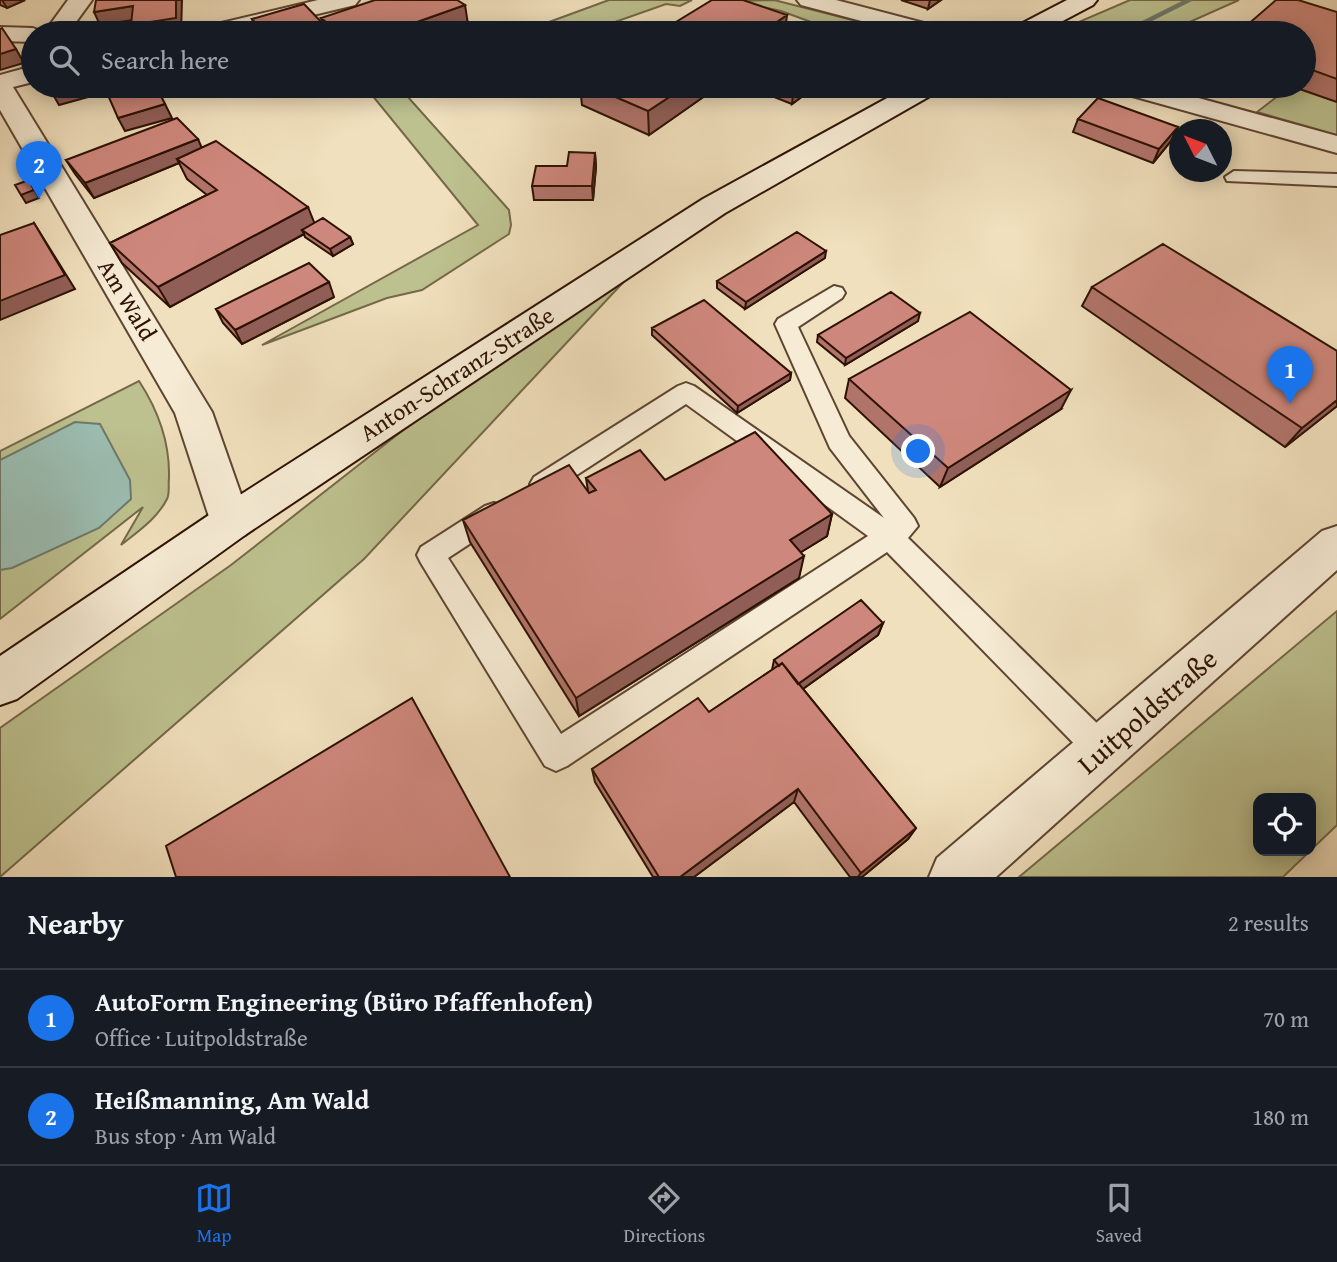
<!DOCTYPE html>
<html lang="en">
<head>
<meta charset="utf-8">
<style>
	:root { --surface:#171b24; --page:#20242c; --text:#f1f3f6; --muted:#9ea1a6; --line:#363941; --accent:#1a73e8 }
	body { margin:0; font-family:"Gentium Book Plus",serif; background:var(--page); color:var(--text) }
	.controls { position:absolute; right:21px; bottom:21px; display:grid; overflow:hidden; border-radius:14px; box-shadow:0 4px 18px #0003 }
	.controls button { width:63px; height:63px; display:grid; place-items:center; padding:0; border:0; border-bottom:2px solid var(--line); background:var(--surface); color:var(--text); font:35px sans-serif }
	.compass { position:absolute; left:1169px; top:119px; width:63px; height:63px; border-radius:50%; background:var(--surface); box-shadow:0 4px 18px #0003; rotate:312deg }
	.you { position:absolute; left:919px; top:452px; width:24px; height:24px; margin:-18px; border:5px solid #fff; border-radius:50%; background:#1a73e8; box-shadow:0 0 0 10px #1a73e833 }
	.badge { display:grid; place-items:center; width:46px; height:46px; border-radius:50%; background:var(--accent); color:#fff; font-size:23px; font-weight:700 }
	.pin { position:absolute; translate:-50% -58px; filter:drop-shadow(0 2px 4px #0008) }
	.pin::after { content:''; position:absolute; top:37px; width:24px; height:21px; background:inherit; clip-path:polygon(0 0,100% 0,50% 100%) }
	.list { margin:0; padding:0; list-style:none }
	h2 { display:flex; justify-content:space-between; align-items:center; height:91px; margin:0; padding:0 28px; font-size:30px }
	h2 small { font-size:23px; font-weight:400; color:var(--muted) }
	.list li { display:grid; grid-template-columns:46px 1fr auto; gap:21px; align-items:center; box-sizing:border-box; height:98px; padding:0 28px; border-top:2px solid var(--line) }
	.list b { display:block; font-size:26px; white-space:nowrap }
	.list p { margin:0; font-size:23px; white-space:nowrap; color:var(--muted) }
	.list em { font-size:23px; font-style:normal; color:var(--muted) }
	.icon { flex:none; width:38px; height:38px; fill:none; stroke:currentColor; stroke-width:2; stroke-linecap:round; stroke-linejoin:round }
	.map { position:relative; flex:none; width:1337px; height:877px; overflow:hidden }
	.search { position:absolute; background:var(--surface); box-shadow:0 4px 18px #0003; left:21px; right:21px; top:21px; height:77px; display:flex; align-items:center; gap:18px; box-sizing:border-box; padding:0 24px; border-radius:38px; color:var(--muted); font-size:26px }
	.sheet { height:287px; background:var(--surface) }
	nav { display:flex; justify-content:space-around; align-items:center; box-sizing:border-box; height:98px; border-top:2px solid var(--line); background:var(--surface); font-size:19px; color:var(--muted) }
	nav a { display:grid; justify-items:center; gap:4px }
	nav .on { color:var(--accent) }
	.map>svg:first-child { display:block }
</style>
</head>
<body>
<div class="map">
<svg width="1337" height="877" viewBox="0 0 1337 877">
	<rect width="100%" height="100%" fill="#f1e0bd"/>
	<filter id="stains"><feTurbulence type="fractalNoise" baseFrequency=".00286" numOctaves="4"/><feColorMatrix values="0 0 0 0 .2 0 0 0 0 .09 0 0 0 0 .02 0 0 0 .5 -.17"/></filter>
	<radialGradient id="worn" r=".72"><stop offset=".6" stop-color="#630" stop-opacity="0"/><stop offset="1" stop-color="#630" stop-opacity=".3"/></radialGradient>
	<path fill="#bdc18f" stroke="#756949" stroke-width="2" d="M609,0H692L680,6L666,4L584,33H519Z
		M774,0L904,33H841L781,11L736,1Z
		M1130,0H1239L1165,33H1064L1074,24Z
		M377,86H435L407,96L509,210L511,225L509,234L422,290L387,298L262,345L478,225L367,89Z
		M1291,86L1337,102V135L1257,112Z
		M632,273L364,559L0,877V728L231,565L476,373Z
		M139,381C158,410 170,443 169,478C168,485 170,494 167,499C157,519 137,532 121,545L143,507L0,619V451Z
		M1337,611V825L1311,850V798H1258V851H1310L1283,877H1019Z"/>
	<path fill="#9bbdb1" stroke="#6f786b" stroke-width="2" d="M75,422L100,424L130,480L131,499L99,528L12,568L0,570V460Z"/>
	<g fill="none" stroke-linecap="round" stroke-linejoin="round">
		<path fill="#6f786b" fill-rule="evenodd" d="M1184,0H1194L1128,33H1118Z"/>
		<g stroke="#5e4532" stroke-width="4">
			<path id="service" d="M1234,171L1337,174V186L1227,181L1225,177Z
				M834,286L842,288L845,293L842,298L798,327L849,436L914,518L918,526L908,538L1114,740L1119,751L1114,762L1103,767L1092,762L887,552L567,766L556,771L545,766L421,563L417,555L421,547L485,506L494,503L503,506L507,514L503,522L448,558L561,734L868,536L686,404L552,491L543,494L534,491L530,484L534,477L678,386L686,383L694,386L884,518L830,448L775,324L778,319Z"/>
		</g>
		<g stroke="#5e4532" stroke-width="4">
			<path id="minor" d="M68,0H92L68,33H33V42L0,41V27L33,28L44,33Z
				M318,0H359L355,5L238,33H197L200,28Z
				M797,0H836L943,28L946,33H907L801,5Z
				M33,66V82L13,87L212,412L251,523L245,535L230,540L215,535L175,413L0,110V75Z
				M1337,526V570L996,877H929L937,858L1322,531Z"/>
		</g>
		<g stroke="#5e4532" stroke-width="4">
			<path id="tertiary" d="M1114,86H1155L1337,136V153L1118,92Z"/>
		</g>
		<g stroke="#2d1103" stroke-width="4">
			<path id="secondary" d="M1067,0H1097L1093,5L1040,33H1010L1013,28Z
				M909,86H941L937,92L725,213L245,535L17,699L0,705V656L215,511L703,199Z"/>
		</g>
		<use href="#service" fill="#f6ebd4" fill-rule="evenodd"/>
		<use href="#minor" fill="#f6ebd4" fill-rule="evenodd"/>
		<use href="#tertiary" fill="#f6ebd4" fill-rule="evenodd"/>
		<use href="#secondary" fill="#f6ebd4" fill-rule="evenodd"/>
	</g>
	<path fill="#b1746b" stroke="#2d1103" stroke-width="2" d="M0,0H25L7,8L0,5Z
		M901,0H941L928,9Z
		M1337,12V102L1291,86H1304V33Z
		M321,18L468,24L442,33H257L252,19L323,24Z
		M580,86H719L649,135L582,105Z
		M746,86H816L792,104Z
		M1078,119L1178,127L1171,141L1153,163L1073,132Z
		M202,147L314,223L350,237L353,244L333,256L305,237L304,234L170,307L122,263L110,243L207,195L187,179L179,163L94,198L75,174L66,160Z
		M595,153L596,167L593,200H534L532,186L567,166Z
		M825,258L745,309L717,288V281Z
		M1092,287L1337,351V406L1285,447L1082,306Z
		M334,297L242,344L223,323L216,309Z
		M918,321L845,365L817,342L818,335Z
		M652,328L791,373L790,380L737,413L652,335Z
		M849,379L1061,409L940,487L845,398Z
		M586,478L665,480L832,514L827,536L801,552L799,578L579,716L470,542L463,520L588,491Z
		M883,623L878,635L803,689L916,828L908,839L862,877H850L794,802L694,877H653L595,782L592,769L709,712L772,670L774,660Z"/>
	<path fill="#905e57" stroke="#2d1103" stroke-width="2" d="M2,0H25L7,8Z
		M176,0H182L181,32L170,33H136L131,25Z
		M930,0H941L928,9Z
		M465,5L468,24L442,33H386Z
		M133,6L139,19L100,25L94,12Z
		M787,15L785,33H761Z
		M326,27L328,33H305Z
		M16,49L24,63L0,70V54Z
		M72,86H128L59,105L51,91Z
		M686,86H719L649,135L648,111Z
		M794,86H816L792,104Z
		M165,104L172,118L125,131L118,118Z
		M1178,127L1171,141L1153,163L1159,149Z
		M198,139L204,153L177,159L179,163L94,198L85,183Z
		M595,153L596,167L593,200L592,186Z
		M29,180L39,198L26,203L21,195Z
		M308,207L316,227L302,230L304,234L170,307L158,287Z
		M34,223L75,289L0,320V301Z
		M350,237L353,244L333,256L330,249Z
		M826,251L825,258L745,309L746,302Z
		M329,282L334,297L242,344L235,330Z
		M920,313L918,321L845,365L846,358Z
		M791,373L790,380L737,413L738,406Z
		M1071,390L1061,409L940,487L948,468Z
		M1337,400V406L1285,447L1302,428Z
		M832,514L827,536L785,562L790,540Z
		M804,556L799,578L579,716L576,698Z
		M883,623L878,635L793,696L795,686Z
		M798,789L794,802L694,877H680Z
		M916,828L908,839L862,877H858L861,873Z"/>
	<path fill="#ce877c" stroke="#2d1103" stroke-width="2" d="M96,0H176V18L131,25L133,6L94,12Z
		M375,0H457L465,5L386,33H340L321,18Z
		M712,0H743L787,15L761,33H658Z
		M1276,0H1298L1337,12V79L1304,67V33H1238Z
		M304,4L326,27L305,33H264L252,19Z
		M221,27L224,33H195Z
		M2,28L16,49L0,54V29Z
		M49,86H72L51,91Z
		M134,86H156L165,104L118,118L107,93Z
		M590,86H686L648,111Z
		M1098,98L1178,127L1159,149L1078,119Z
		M177,118L198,139L85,183L66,160Z
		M216,141L308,207L158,287L110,243L217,190L177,159Z
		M569,152L595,153L592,186H532L536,166H567Z
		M29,180L34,190L21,195L15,185Z
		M323,218L350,237L330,249L302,230Z
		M34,223L65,275L0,301V235Z
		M797,232L826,251L746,302L717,281Z
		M1163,244L1337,351V400L1302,428L1092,287Z
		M309,263L329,282L235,330L216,309Z
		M891,292L920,313L846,358L818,335Z
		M704,300L791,373L738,406L652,328Z
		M970,312L1071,390L948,468L849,379Z
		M755,432L832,514L790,540L804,556L576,698L463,520L569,465L589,493L596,490L586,478L640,450L665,480Z
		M861,600L883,623L798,684L782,663L779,666L774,660Z
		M782,663L916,828L861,873L798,789L680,877H659L592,769L698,698L709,712Z
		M412,698L510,877H176L166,846Z"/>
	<g text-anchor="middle" stroke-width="7" stroke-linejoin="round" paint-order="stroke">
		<g font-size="24" fill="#2d1103" stroke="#f6ebd4">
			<text transform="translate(127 300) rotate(59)" y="8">Am Wald</text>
			<text transform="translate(457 374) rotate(-33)" y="8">Anton-Schranz-Straße</text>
		</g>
		<g font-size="28" fill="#2d1103" stroke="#f6ebd4">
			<text transform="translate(1147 711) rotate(-41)" y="10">Luitpoldstraße</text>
		</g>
	</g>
	<rect width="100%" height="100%" filter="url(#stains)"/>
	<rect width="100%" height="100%" fill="url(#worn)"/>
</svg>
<div class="controls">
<button><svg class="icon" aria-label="locate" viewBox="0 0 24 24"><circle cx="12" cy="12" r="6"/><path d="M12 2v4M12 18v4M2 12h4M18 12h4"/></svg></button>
</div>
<svg class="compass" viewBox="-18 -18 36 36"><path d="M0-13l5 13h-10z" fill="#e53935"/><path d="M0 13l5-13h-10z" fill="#9ea1a6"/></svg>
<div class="you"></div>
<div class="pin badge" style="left:1290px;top:404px">1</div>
<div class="pin badge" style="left:39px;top:199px">2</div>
<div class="search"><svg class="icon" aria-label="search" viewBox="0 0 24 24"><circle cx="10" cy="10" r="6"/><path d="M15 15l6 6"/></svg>Search here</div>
</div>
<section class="sheet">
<h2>Nearby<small>2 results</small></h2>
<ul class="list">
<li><span class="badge">1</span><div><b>AutoForm Engineering (Büro Pfaffenhofen)</b><p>Office · Luitpoldstraße</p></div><em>70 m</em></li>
<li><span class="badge">2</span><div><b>Heißmanning, Am Wald</b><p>Bus stop · Am Wald</p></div><em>180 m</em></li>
</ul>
</section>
<nav>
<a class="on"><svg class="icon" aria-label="map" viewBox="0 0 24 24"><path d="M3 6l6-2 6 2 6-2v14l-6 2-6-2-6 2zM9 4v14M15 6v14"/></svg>Map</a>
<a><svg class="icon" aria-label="directions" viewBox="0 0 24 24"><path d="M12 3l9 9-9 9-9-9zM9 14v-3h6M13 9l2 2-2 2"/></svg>Directions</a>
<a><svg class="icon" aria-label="saved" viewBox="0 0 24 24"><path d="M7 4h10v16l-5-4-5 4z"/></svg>Saved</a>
</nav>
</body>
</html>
